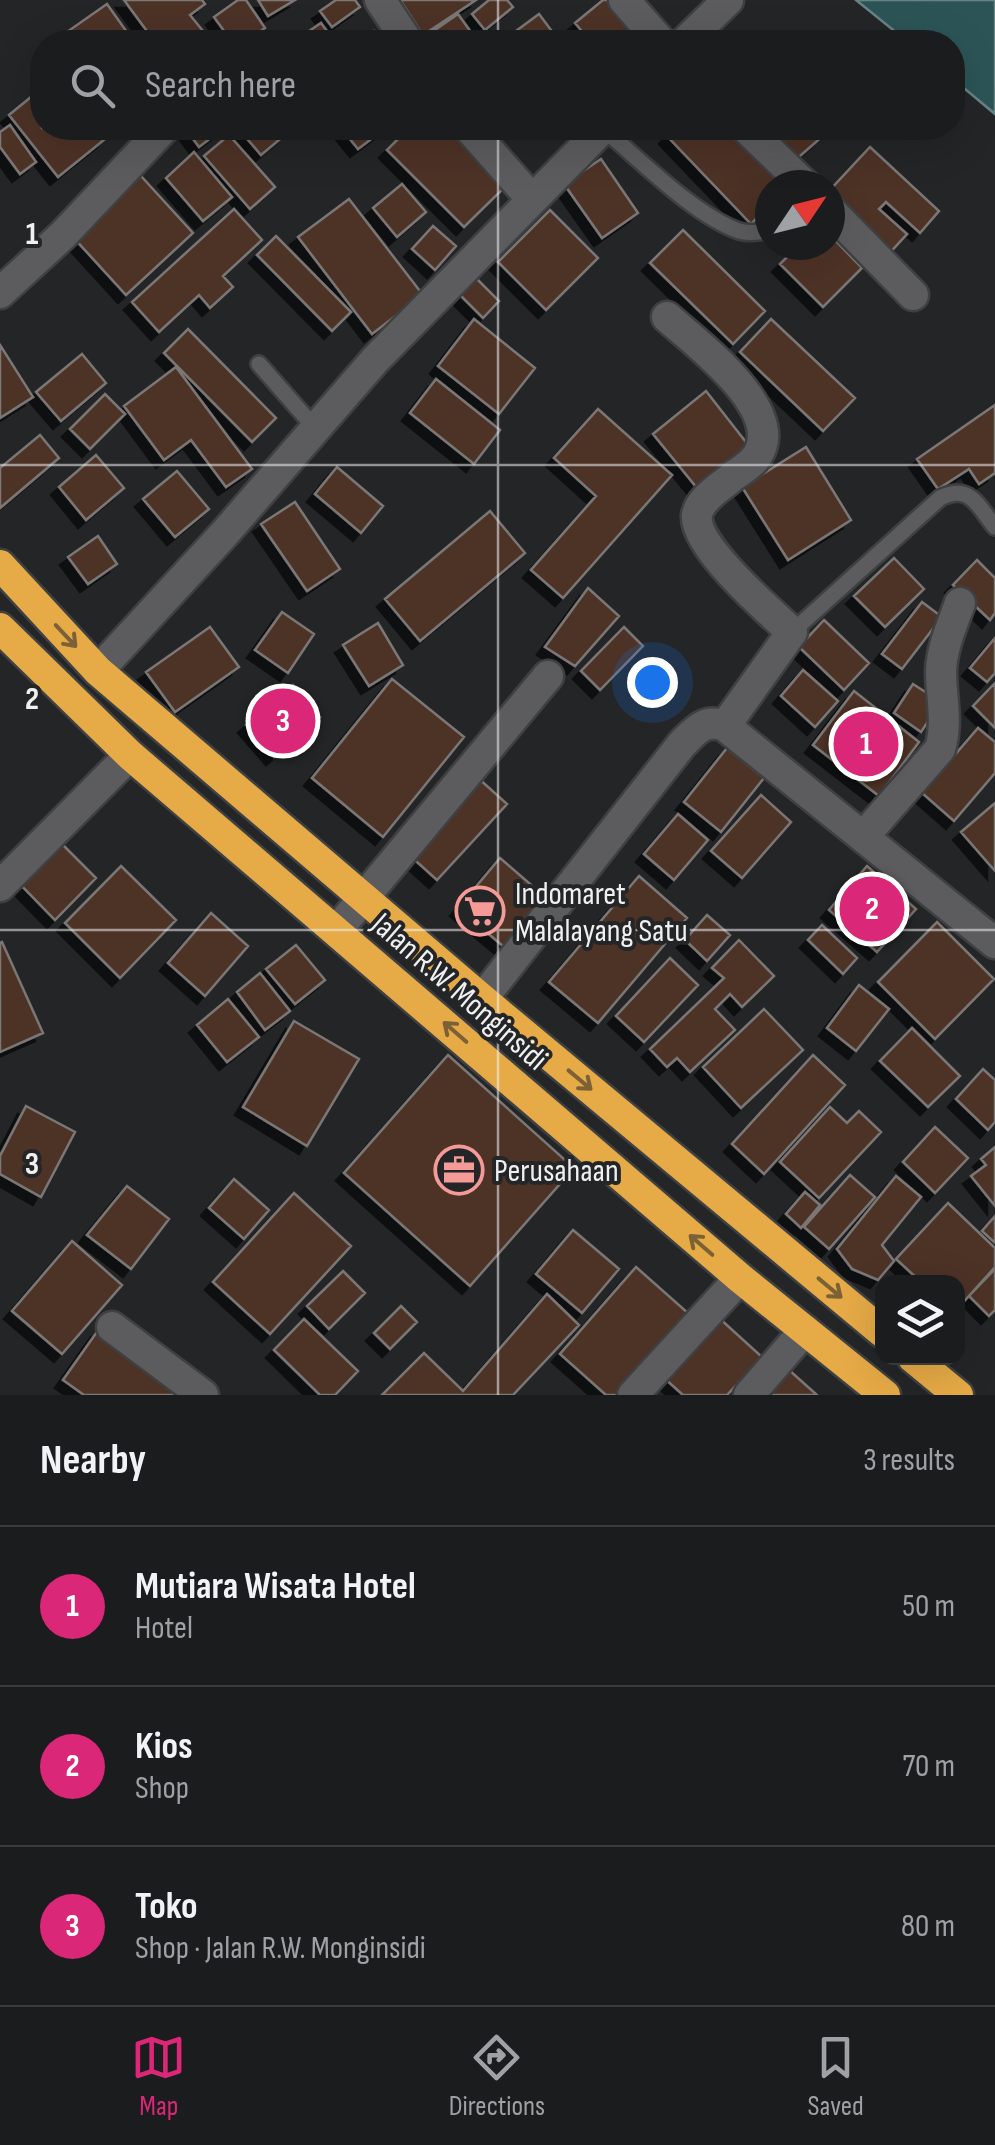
<!DOCTYPE html>
<html lang="en">
<head>
<meta charset="utf-8">
<style>
	:root { --surface:#1b1c1d; --page:#28292a; --text:#f1f3f6; --muted:#a0a1a4; --line:#393a3b; --accent:#db2777 }
	body { margin:0; font-family:"Sofia Sans Condensed",sans-serif; background:var(--page); color:var(--text) }
	.controls { position:absolute; right:30px; bottom:30px; display:grid; overflow:hidden; border-radius:20px; box-shadow:0 10px 40px #0002 }
	.controls button { width:90px; height:90px; display:grid; place-items:center; padding:0; border:0; border-bottom:2px solid var(--line); background:var(--surface); color:var(--text); font:50px sans-serif }
	.compass { position:absolute; left:755px; top:170px; width:90px; height:90px; border-radius:50%; background:var(--surface); box-shadow:0 10px 40px #0002; rotate:55deg }
	.you { position:absolute; left:652px; top:682px; width:35px; height:35px; margin:-25px; border:8px solid #fff; border-radius:50%; background:#1a73e8; box-shadow:0 0 0 15px #1a73e833 }
	.badge { display:grid; place-items:center; width:65px; height:65px; border-radius:50%; background:var(--accent); color:#fff; font-size:32px; font-weight:700 }
	.pin { position:absolute; translate:-50% -50%; border:5px solid #fff; box-shadow:0 2px 10px #0006 }
	.list { margin:0; padding:0; list-style:none }
	h2 { display:flex; justify-content:space-between; align-items:center; height:130px; margin:0; padding:0 40px; font-size:42px }
	h2 small { font-size:32px; font-weight:400; color:var(--muted) }
	.list li { display:grid; grid-template-columns:65px 1fr auto; gap:30px; align-items:center; box-sizing:border-box; height:160px; padding:0 40px; border-top:2px solid var(--line) }
	.list b { display:block; font-size:38px; white-space:nowrap }
	.list p { margin:0; font-size:32px; white-space:nowrap; color:var(--muted) }
	.list em { font-size:32px; font-style:normal; color:var(--muted) }
	.icon { flex:none; width:55px; height:55px; fill:none; stroke:currentColor; stroke-width:2; stroke-linecap:round; stroke-linejoin:round }
	.map { position:relative; flex:none; width:995px; height:1395px; overflow:hidden }
	.search { position:absolute; background:var(--surface); box-shadow:0 10px 40px #0002; left:30px; right:30px; top:30px; height:110px; display:flex; align-items:center; gap:25px; box-sizing:border-box; padding:0 35px; border-radius:40px; color:var(--muted); font-size:38px }
	.sheet { height:610px; background:var(--surface) }
	nav { display:flex; justify-content:space-around; align-items:center; box-sizing:border-box; height:140px; border-top:2px solid var(--line); background:var(--surface); font-size:28px; color:var(--muted) }
	nav a { display:grid; justify-items:center; gap:5px }
	nav .on { color:var(--accent) }
	.map>svg:first-child { display:block }
</style>
</head>
<body>
<div class="map">
<svg width="995" height="1395" viewBox="0 0 995 1395">
	<defs>
		<filter id="shadow"><feDropShadow dx="-8" dy="8" stdDeviation="0" flood-color="#0009"/></filter>
	</defs>
	<rect width="100%" height="100%" fill="#242527"/>
	<path fill="#2c5456" stroke="#678385" stroke-width="2.5" d="M856,0H995V114L953,79L952,42H908Z"/>
	<path fill="#4e3325" stroke="#7a7776" stroke-width="2.5" filter="url(#shadow)" d="M124,0H202L205,4L190,15L212,42H155Z
		M238,0H246L265,28L245,42H232L214,17Z
		M258,0H295L268,16Z
		M336,0H355L360,7L332,27L320,11Z
		M400,0H476L423,35Z
		M489,0H507L513,7L485,30L472,14Z
		M603,0H608L636,34L625,42H591L575,23Z
		M107,4L134,42H74L67,32Z
		M458,14L473,35L463,42H425L422,39Z
		M539,14L560,42H501Z
		M321,23L335,42H293Z
		M374,31L381,42H356Z
		M42,88V128H96L105,139L58,177L9,115Z
		M10,125L36,162L20,174L0,147V132Z
		M185,128H218L220,131L199,147Z
		M238,128H281L286,134L261,155Z
		M341,128H386L358,149Z
		M409,128H455L510,182L464,227L387,150Z
		M486,128H515L496,142Z
		M675,128H732L788,185H770V205L751,224L667,136Z
		M762,128H832L793,162Z
		M229,135L275,187L250,209L204,156Z
		M870,147L939,211L920,233L886,202L879,209L907,234L886,257L830,202V190Z
		M194,152L232,197L203,221L166,178Z
		M601,159L638,213L602,238L564,184Z
		M141,176L193,233L126,295L73,237Z
		M402,184L426,212L397,237L373,208Z
		M349,199L423,295L372,334L298,237Z
		M234,209L262,240L223,276L233,287L210,308L199,295L159,332L132,302Z
		M550,210L598,258L546,310L498,262Z
		M433,226L456,246L435,270L412,249Z
		M683,230L765,311L733,344L650,263Z
		M830,235L862,268L823,307L780,264L799,245H830Z
		M276,236L351,312L332,331L257,255Z
		M476,278L499,301L483,318L460,295Z
		M474,319L535,368L499,414L438,366Z
		M771,319L855,398L823,431L740,352Z
		M188,329L276,418L252,442L164,353Z
		M0,345L33,397L0,418Z
		M82,354L106,383L61,421L36,392Z
		M176,367L252,469L226,487L191,440L164,460L124,406Z
		M436,379L500,430L474,464L410,413Z
		M706,391L749,446L697,488L653,434Z
		M105,394L125,414L90,449L70,429Z
		M995,405V473L979,484L969,469L938,489L917,459Z
		M598,409L672,475L563,598L531,570L596,496L554,458Z
		M40,435L59,458L0,508V468Z
		M806,447L851,520L788,560L742,487Z
		M96,455L124,488L86,520L59,487Z
		M337,467L383,506L361,533L315,494Z
		M177,471L209,509L175,537L143,499Z
		M295,502L340,569L307,591L261,524Z
		M490,511L525,553L420,641L385,599Z
		M98,536L117,564L88,584L68,557Z
		M894,558L924,589L885,627L854,596Z
		M977,560L995,578V613L990,620L953,585Z
		M588,588L619,616L575,666L545,647Z
		M922,602L942,617L902,669L882,654Z
		M282,612L314,634L288,673L255,650Z
		M824,620L869,663L844,690L799,647Z
		M378,623L403,665L369,686L343,645Z
		M210,627L239,667L175,712L146,672Z
		M624,627L643,646L600,690L581,671Z
		M995,638V673L987,682L970,668Z
		M803,670L838,701L815,727L781,696Z
		M392,679L464,737L383,837L312,778Z
		M995,683V728L973,706Z
		M913,684L941,702L921,732L894,713Z
		M293,685L320,717L274,757L246,725Z
		M854,691L919,742L879,796L813,745Z
		M978,728L995,742V773L954,821L922,793Z
		M727,748L764,778L721,832L684,802Z
		M477,777L507,804L437,880L407,853Z
		M761,795L791,822L742,878L711,851Z
		M995,803V871L961,832Z
		M678,814L708,840L674,880L644,854Z
		M59,841L96,878L55,920L18,882Z
		M500,858L552,903L510,952L458,908Z
		M121,866L176,920L120,978L65,923Z
		M867,866L916,909L877,952L829,910Z
		M639,876L687,918L598,1023L549,982Z
		M211,913L248,946L205,996L168,963Z
		M707,915L730,935L707,961L685,940Z
		M937,922L994,979L935,1039L878,982Z
		M822,925L857,958L843,974L808,940Z
		M739,940L774,976L742,1007L730,994L715,1009L735,1030L690,1072L677,1058L667,1067L650,1049L724,978L712,968Z
		M2,942L43,1033L0,1052V943Z
		M296,945L325,980L295,1004L266,969Z
		M670,958L698,985L644,1042L616,1016Z
		M260,973L290,1011L265,1030L237,992Z
		M859,985L889,1009L856,1051L827,1028Z
		M228,999L259,1037L227,1062L197,1025Z
		M764,1009L803,1050L741,1108L703,1067Z
		M294,1021L359,1059L307,1146L243,1107Z
		M912,1028L960,1076L928,1107L880,1061Z
		M448,1055L574,1168L470,1286L344,1173Z
		M813,1055L845,1085L764,1174L732,1144Z
		M983,1069L995,1080V1122L988,1130L956,1099Z
		M26,1106L75,1132L41,1197L0,1174V1156Z
		M830,1107L847,1123L859,1111L881,1132L819,1198L780,1162Z
		M935,1127L968,1158L935,1193L903,1162Z
		M995,1147V1206L971,1176L986,1165L981,1159Z
		M850,1175L875,1197L829,1249L804,1227Z
		M896,1176L921,1197L882,1245L894,1261L878,1280L852,1269L837,1249Z
		M234,1179L269,1210L244,1239L209,1208Z
		M127,1186L169,1219L131,1269L87,1235Z
		M805,1192L820,1205L801,1228L786,1214Z
		M294,1193L351,1246L270,1334L213,1282Z
		M948,1203L995,1248V1267L958,1308V1282H921L896,1259Z
		M995,1216V1243L982,1231Z
		M573,1230L619,1269L582,1313L536,1274Z
		M72,1241L122,1285L62,1354L12,1311Z
		M636,1267L688,1313L617,1395H606L560,1354Z
		M995,1269V1310L989,1316L969,1296Z
		M343,1271L365,1293L329,1329L307,1306Z
		M547,1294L579,1325L513,1395H382L424,1353L463,1391Z
		M401,1306L417,1322L390,1349L374,1333Z
		M718,1317L762,1357L727,1395H683L663,1377Z
		M304,1319L358,1371L335,1395H320L274,1350Z
		M99,1329L180,1387L174,1395H84L63,1380Z
		M789,1370L817,1395H766Z"/>
	<g fill="none" stroke-linecap="round" stroke-linejoin="round">
		<g stroke="#3f4042" stroke-width="20">
			<path id="lane" d="M602,128C641,160 692,214 739,231C750,234 760,232 770,230
				M259,364L315,428
				M792,632L940,498C970,483 978,506 995,527"/>
		</g>
		<g stroke="#3f4042" stroke-width="35">
			<path id="street" d="M380,0L408,42
				M624,0L661,42
				M685,42L728,0
				M469,128L531,198
				M746,128L805,185
				M830,210L913,295
				M0,293L64,234L164,128
				M667,317C697,344 787,410 757,456C752,464 741,471 733,476C721,487 700,498 697,515C693,545 770,612 792,632L725,726
				M98,671L225,533L375,360L603,128
				M863,837L940,749C948,723 941,697 941,671C942,647 952,625 960,603
				M0,886L130,755
				M337,930L548,676
				M482,999L682,744C695,731 705,718 725,726L995,943
				M112,1327L203,1395
				M633,1395L740,1278
				M749,1395L805,1330"/>
		</g>
		<g stroke="#3f4042" stroke-width="35">
			<path id="highway" d="M0,565L98,671L482,999L882,1332
				M0,628L130,755L740,1278L885,1395
				M913,1358L958,1395"/>
		</g>
		<use href="#lane" stroke="#5c5c5f" stroke-width="15"/>
		<use href="#street" stroke="#5c5c5f" stroke-width="30"/>
		<use href="#highway" stroke="#e6aa46" stroke-width="30"/>
	</g>
	<defs><path id="oneway-shaft" d="M-6 0H5M1.5-3L5.5 0L1.5 3" fill="none" stroke-width="1.6" stroke-linecap="round" stroke-linejoin="round" transform="scale(2.5)"/></defs>
	<g stroke="#7b6135">
		<use href="#oneway-shaft" transform="translate(66 636) rotate(47)"/>
		<use href="#oneway-shaft" transform="translate(455 1032) rotate(-139)"/>
		<use href="#oneway-shaft" transform="translate(580 1080) rotate(40)"/>
		<use href="#oneway-shaft" transform="translate(701 1245) rotate(-139)"/>
		<use href="#oneway-shaft" transform="translate(830 1288) rotate(40)"/>
	</g>
	<path fill="none" stroke="#f0f0f2" stroke-width="2.5" stroke-opacity="0.55" d="M498,0V42M498,128V1395M0,465H995M0,930H995"/>
	<defs>
		<g id="supermarket-ring" transform="scale(2.5)"><circle r="9.5" fill="#242527" stroke="#f59b97" stroke-width="1.5"/><path d="M-6-5.5h2.5l.6 2H6L4.5 2H-2.5L-4.4-4H-6ZM-1.5 3.2a1.3 1.3 0 1 0 .1 0ZM3 3.2a1.3 1.3 0 1 0 .1 0Z" fill="#f59b97"/></g>
		<g id="office-ring" transform="scale(2.5)"><circle r="9.5" fill="#242527" stroke="#f59b97" stroke-width="1.5"/><path d="M-6-3h4V-5.5h4V-3h4V5H-6ZM-1-4.5V-3h2v-1.5ZM-6 0V1H6V0Z" fill="#f59b97"/></g>
	</defs>
	<g fill-rule="evenodd">
		<use href="#supermarket-ring" x="480" y="911"/>
		<use href="#office-ring" x="459" y="1170"/>
	</g>
	<g text-anchor="middle" stroke-width="8" stroke-linejoin="round" paint-order="stroke">
		<g font-size="32" fill="#f0f0f2" stroke="#242527" text-anchor="start">
			<text x="515" y="904">Indomaret<tspan x="515" dy="37">Malalayang Satu</tspan></text>
			<text x="494" y="1181">Perusahaan</text>
		</g>
		<g font-size="32" fill="#f0f0f2" stroke="#242527">
			<text transform="translate(460 991) rotate(41)" y="11">Jalan R.W. Monginsidi</text>
		</g>
	</g>
	<g font-size="32" text-anchor="middle" font-weight="bold" fill="#f0f0f2" stroke="#242527" stroke-width="8" stroke-linejoin="round" paint-order="stroke">
		<text x="32" y="244">1</text>
		<text x="32" y="709">2</text>
		<text x="32" y="1174">3</text>
	</g>
</svg>
<div class="controls">
<button><svg class="icon" aria-label="layers" viewBox="0 0 24 24"><path d="M12 4l9 5-9 5-9-5zM3 14l9 5 9-5"/></svg></button>
</div>
<svg class="compass" viewBox="-18 -18 36 36"><path d="M0-13l5 13h-10z" fill="#e53935"/><path d="M0 13l5-13h-10z" fill="#a0a1a4"/></svg>
<div class="you"></div>
<div class="pin badge" style="left:866px;top:744px">1</div>
<div class="pin badge" style="left:872px;top:909px">2</div>
<div class="pin badge" style="left:283px;top:721px">3</div>
<div class="search"><svg class="icon" aria-label="search" viewBox="0 0 24 24"><circle cx="10" cy="10" r="6"/><path d="M15 15l6 6"/></svg>Search here</div>
</div>
<section class="sheet">
<h2>Nearby<small>3 results</small></h2>
<ul class="list">
<li><span class="badge">1</span><div><b>Mutiara Wisata Hotel</b><p>Hotel</p></div><em>50 m</em></li>
<li><span class="badge">2</span><div><b>Kios</b><p>Shop</p></div><em>70 m</em></li>
<li><span class="badge">3</span><div><b>Toko</b><p>Shop · Jalan R.W. Monginsidi</p></div><em>80 m</em></li>
</ul>
</section>
<nav>
<a class="on"><svg class="icon" aria-label="map" viewBox="0 0 24 24"><path d="M3 6l6-2 6 2 6-2v14l-6 2-6-2-6 2zM9 4v14M15 6v14"/></svg>Map</a>
<a><svg class="icon" aria-label="directions" viewBox="0 0 24 24"><path d="M12 3l9 9-9 9-9-9zM9 14v-3h6M13 9l2 2-2 2"/></svg>Directions</a>
<a><svg class="icon" aria-label="saved" viewBox="0 0 24 24"><path d="M7 4h10v16l-5-4-5 4z"/></svg>Saved</a>
</nav>
</body>
</html>
